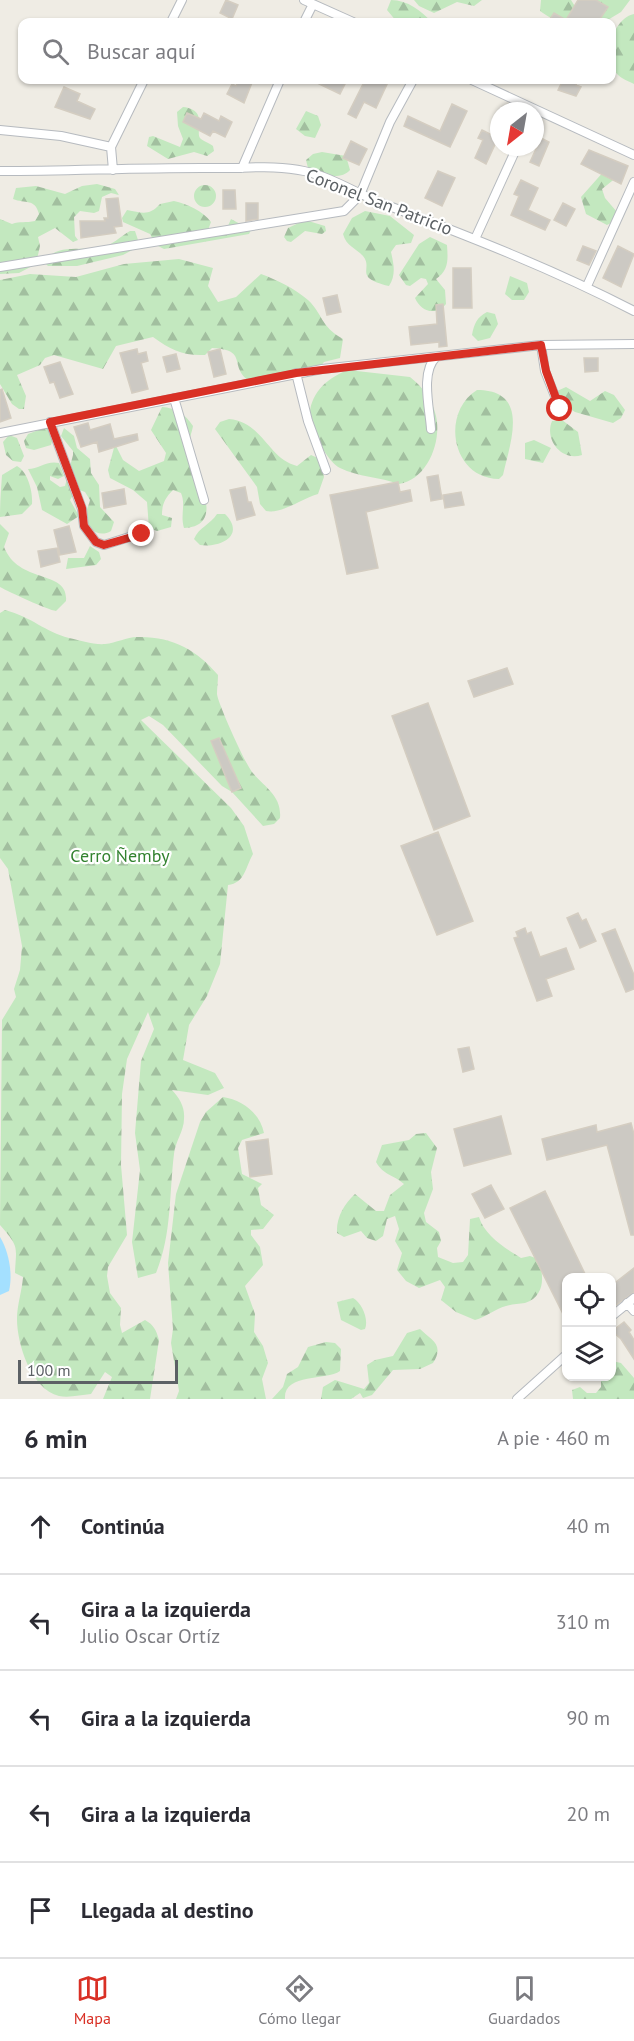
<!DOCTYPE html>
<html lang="es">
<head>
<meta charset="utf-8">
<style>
	:root { --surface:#fff; --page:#f2f2f3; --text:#2b2b33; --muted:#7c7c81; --line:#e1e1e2; --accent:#d93025 }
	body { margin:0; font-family:"PT Sans",sans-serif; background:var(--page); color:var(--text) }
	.controls { position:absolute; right:18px; bottom:18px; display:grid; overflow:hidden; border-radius:12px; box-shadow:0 2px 4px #0004 }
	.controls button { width:54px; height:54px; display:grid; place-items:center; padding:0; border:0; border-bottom:2px solid var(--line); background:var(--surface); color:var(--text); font:30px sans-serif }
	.compass { position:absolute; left:490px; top:102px; width:54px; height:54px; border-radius:50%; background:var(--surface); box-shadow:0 2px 4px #0004; rotate:211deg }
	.scale { position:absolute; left:18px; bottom:15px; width:160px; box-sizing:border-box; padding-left:6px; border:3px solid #5c6165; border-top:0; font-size:16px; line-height:21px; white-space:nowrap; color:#5c6165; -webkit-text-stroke:4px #fff; paint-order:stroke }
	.stop { position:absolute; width:18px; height:18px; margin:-14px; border:4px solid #d93025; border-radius:50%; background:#fff }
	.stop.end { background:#d93025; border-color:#fff; box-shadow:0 2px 6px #0008 }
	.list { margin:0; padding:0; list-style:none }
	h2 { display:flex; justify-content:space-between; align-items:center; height:78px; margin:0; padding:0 24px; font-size:26px }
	h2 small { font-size:20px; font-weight:400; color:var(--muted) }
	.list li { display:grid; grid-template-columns:39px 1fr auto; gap:18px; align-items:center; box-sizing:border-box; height:96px; padding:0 24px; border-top:2px solid var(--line) }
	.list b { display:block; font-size:22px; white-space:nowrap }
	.list p { margin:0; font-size:20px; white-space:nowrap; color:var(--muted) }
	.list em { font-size:20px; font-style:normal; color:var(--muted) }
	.icon { flex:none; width:33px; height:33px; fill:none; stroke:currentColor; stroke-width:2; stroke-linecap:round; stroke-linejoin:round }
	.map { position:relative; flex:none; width:634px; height:1399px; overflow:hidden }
	.search { position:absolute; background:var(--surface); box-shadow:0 2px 4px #0004; left:18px; right:18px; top:18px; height:66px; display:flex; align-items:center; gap:15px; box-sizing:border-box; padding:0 21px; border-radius:12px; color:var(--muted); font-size:22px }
	.sheet { height:558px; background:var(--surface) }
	nav { display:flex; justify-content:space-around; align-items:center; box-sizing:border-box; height:84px; border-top:2px solid var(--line); background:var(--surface); font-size:16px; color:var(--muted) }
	nav a { display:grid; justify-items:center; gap:3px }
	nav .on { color:var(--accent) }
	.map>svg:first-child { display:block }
</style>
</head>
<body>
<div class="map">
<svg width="634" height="1399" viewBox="0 0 634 1399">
	<defs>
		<pattern id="forest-firs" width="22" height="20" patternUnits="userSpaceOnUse" patternTransform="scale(1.5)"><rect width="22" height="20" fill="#c3e8bf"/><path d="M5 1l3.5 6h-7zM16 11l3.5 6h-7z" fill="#a2bf9f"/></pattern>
	</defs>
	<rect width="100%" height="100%" fill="#efece4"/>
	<path fill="url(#forest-firs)" d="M391,0C408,0 421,11 432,22H397L387,10Z
		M414,0H482L474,6L457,2L434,13L419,6Z
		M541,0H571L576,8V17C561,27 554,20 540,11Z
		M587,0H630L621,12L606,21L595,16Z
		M634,14V84C626,80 619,78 614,70C603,53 614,18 634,14Z
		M183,107C209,110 195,131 200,138C202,141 210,143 213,146L214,151L207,156L194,152L168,159L147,146L149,137L153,136L180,147L183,139L178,126L177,112Z
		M306,111L318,116L321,125L315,138L305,136L296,129Z
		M322,152L346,156L350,170C341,181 318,175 308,168L306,160L313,154Z
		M605,170L617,177L602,189L605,198L617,212L615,221L607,225L586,214L581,197Z
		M97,184L115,189L119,195L111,193L102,197L99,211L94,213L80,211L74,217L75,236L78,240L73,242L55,228L38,237L40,246L36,264L19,273L0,274V219L12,224C20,221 26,223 35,221L39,214C35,198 25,204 13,199L16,188L36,186L65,194L82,186Z
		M194 196a11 11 0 1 1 22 0a11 11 0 1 1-22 0Z
		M174,201C187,204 203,211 211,222L208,230L228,226L231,219L251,230L249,234L164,249L156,245L150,234L123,222L122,218L127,210C143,213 149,216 160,204Z
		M365,211L390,216L414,235L411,243L396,245L391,252C394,265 396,275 389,286C352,277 374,269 363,256C356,248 346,246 343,234L352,218Z
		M305,220L325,226L326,231L322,234L305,231L291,242L287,241L284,237L288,228Z
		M130,231H135L138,240L136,248L123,255L77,266H48L45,263C53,243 82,251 101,248C111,246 121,236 130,231Z
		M430,237L447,245C448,260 449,270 436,279L445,290L446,304C436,316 421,312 415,298L428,284L426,279L421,278L410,286L406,285L399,275L419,244Z
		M179,259L213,268L208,286L218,302L236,297L261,274C277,280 294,288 308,300C323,314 320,326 343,339L340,358L324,362L320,367L252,383C226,367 251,350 212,348L205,355C183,356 171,350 153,337L116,346L103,369L54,355L45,358L40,365L17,375L26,396L24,409H19L12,404L0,384V280L30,274L76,277L124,264Z
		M510,276L527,283L529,292L524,300H512L505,294Z
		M487,312L495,314L498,324L490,338L478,341L472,335C474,324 477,317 487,312Z
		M348,370L410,377C422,386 433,401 436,416C442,442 427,480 399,484C380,477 358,477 340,468C334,465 328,457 324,451C297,419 310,384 348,370Z
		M566,387L590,401L605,391L614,395L625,410L621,418L613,423L575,412L558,401L557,391Z
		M477,390C531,390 510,443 503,475L499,479C452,479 440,413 477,390Z
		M162,407C176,408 185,414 193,426C192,432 189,439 189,445C190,467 231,526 184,528C180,515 186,505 181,493L173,490C165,498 162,504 162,515L172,518L171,527L157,531L149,528L147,502L133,490L110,478L108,470L115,444L123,460L139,471L164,461L166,453L151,430Z
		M229,419C263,422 268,459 297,466L311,455L320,459L324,477L318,494C301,499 282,514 266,511L260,504L257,487L215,429L220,422Z
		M562,420L578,432L582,455C562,462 544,440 552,421Z
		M44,428L49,429L53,438L51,445L34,450L26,448L24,441L28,434Z
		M64,428L74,436L77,448L90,459L91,473L99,485L100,507L114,522L111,531C99,538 87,530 86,515C86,510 89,505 90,500L85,492L77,489L70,500L79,516L67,524L42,510L37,487L28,469C39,469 47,460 59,463L64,476L58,479L50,476V480L60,487L65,486L73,455V451L61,436Z
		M9,435L17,438L24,456L21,462L13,461L6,455L3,442Z
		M534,440L551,448L543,463L525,459V443Z
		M17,466C28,472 33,492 32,504L22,514L0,517C0,502 1,490 2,475Z
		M217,514H225C246,535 221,548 200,545L194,539C199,527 210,525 217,514Z
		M0,524L9,533L4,547C19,585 69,569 66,601L56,611C48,610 9,592 0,587Z
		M90,546L99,552L101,559L96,565L66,569L68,558H84Z
		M5,610C32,617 45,632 69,638C79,640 94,645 105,644C116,643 127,637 137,637C172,636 197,650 218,675C218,681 217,688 217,694C218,704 245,763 252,772C264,787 282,795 280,818L274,824L263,826L232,792L222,786L163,725L149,716L141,720L231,808L244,826L253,854C245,868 245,883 228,885L220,964L207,996L189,1025L183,1060L215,1073L224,1088L208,1095L172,1090C180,1099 185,1107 184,1119C184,1131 175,1142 174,1154C169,1195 172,1234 156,1273L138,1278L132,1242L140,1170L135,1133L141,1061L154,1029L148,1012L127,1059L122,1094L121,1165L127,1235L108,1267L107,1276L110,1293L121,1308L120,1325L122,1333L145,1320C154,1325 156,1330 159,1340L150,1399H103L112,1377L105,1372L91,1394C81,1395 69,1398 59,1396C31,1389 17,1344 17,1319C17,1305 22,1291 23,1277L15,1273C16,1246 20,1248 0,1225L2,1020L16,997L14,989L20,970L22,946L8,869L0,858V613Z
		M223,1097C242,1100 260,1113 264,1133L242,1140L238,1148L242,1174L262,1184L258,1188L261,1205L274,1215L263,1229L251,1230V1235L260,1247L263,1265L245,1286L255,1314L254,1332L263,1346L268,1363L262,1379L266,1399H176L179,1391L171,1343L173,1329L168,1263L176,1194L200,1122L206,1112Z
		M426,1133L437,1148L431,1172L433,1189L424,1213L426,1222L439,1232L441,1241L437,1248L438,1257L453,1263L463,1262L468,1255L470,1219L479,1217C484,1235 506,1249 521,1258L530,1256L538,1259C544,1274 546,1296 525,1303C519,1304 512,1304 506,1306C495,1309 486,1317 475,1320L456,1312L441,1300L445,1287L440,1280L419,1288L406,1281L397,1270L402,1253L395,1241L399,1229L395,1216L387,1219L383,1236L376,1241L367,1238L361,1231L344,1237L337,1233C336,1218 344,1204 355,1194L376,1211H384L390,1195L404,1184C394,1175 383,1175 376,1162L382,1145L409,1140L416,1134Z
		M353,1298C362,1303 369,1319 365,1329L361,1330L341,1320L337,1302Z
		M420,1329C431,1340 445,1344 433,1363L420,1369L393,1370L372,1395L363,1398L360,1393L351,1399H321L323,1387L335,1380L364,1389L369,1383L367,1365L375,1360L393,1356L407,1333Z
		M326,1342L335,1343L341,1349L340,1371C326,1381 283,1373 285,1399H272L283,1387L287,1374L298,1367L308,1347Z
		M612,1361L621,1363L634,1378V1399H573L572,1390L580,1387L587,1393H596L601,1387V1377L612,1376Z"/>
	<path fill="#a4e0ff" d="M0,1237C9,1252 13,1274 9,1291L0,1295Z"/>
	<path fill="#ccc9c3" stroke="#d4cdc1" stroke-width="1.5" d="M226,0L238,5L232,19L220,13Z
		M578,0H596L608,7L598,22H548L554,13L566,20Z
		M239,80H253L244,103L227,94L232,84L236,86Z
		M311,80H347L340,94Z
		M365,80H389L376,108L364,102L356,118L348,114Z
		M563,80H578L576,85L581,87L576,96L558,90Z
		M64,87L80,94L77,101L95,109L90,119L55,107Z
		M452,104L467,111L450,147L404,126L408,116L440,131Z
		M187,113L201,119L204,113L219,121L221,116L232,122L225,137L213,131L210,136L183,122Z
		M482,130L498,138L486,164L475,158L483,140L478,138Z
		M541,138L549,142L539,166L530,162Z
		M351,141L367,149L359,165L343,158Z
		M589,150L628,166L621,184L581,164Z
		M438,171L455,178L442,206L425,198Z
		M521,180L538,188L528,210L550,220L545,230L511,215L519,196L514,194Z
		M223,190H235L236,209H223Z
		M118,198L122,226L114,227L116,233L81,238L80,221H105L104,218H108L106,199Z
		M246,203H258V219L246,221Z
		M563,203L575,209L566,226L554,220Z
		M583,246L596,251L589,265L577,260Z
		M618,246L634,254L621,287L603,278Z
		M453,268H471L472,308H453Z
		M337,295L341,312L327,315L323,298Z
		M443,304L447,346L439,347V342L411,345L409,327L437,324L436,305Z
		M137,349L138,354L146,352L148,361L141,363L148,389L132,393L120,353Z
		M220,349L226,374L214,377L208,352Z
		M176,354L180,369L167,372L163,357Z
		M584,358H598V371L585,372Z
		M60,362L73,394L60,398L54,382L50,383L44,367Z
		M2,389L11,418L0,422V390Z
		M88,423L90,430L110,424L114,439L137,434L138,440L99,452L97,442L81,447L74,427Z
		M438,475L442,499L431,501L427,477Z
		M398,482L400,492L410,490L412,501L366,512L378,568L347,574L330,495Z
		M245,487L248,502H251L255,515L237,520L230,490Z
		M124,489L126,504L104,508L102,493Z
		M461,492L464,505L445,508L443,495Z
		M69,526L76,552L60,555L54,530Z
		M57,548L60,562L41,567L38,551Z
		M507,668L513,684L474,697L468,681Z
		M428,703L470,816L434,830L392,716Z
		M219,738L241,788L232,792L211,741Z
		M438,832L473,921L437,935L401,846Z
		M578,913L582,921L586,919L596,941L580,948L567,918Z
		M525,928L527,934L531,932L540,957L566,948L574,969L546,979L552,996L537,1001L514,938L518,937L516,932Z
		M615,929L634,975V989L626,992L602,934Z
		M469,1047L474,1069L463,1072L458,1049Z
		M501,1116L511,1154L464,1166L454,1129Z
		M631,1123L634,1134V1235H631L607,1145L547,1160L542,1139L596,1125L597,1132Z
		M268,1139L272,1174L250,1177L246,1142Z
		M491,1185L504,1209L485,1218L472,1194Z
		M545,1191L587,1278H567V1322L510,1208Z
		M634,1268V1292L612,1308V1285Z
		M624,1322L631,1330L629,1332L634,1340V1359L621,1339L612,1331Z"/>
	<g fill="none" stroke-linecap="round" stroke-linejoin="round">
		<g stroke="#b6babf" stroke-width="10">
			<path id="minor" d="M304,0L353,22
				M171,22L182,0
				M304,22L313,4
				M472,80L634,155
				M0,130L61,136L111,147
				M242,168L280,80
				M113,170L111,147L144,80
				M0,171C74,171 148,167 222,168C249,168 278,165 304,171C332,177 357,194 384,204C468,236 553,269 634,311
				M475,239L517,147
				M0,267L344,211L360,195L390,122L413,80
				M587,286L634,182
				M541,345L545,371L560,409
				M296,373L308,421L326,470
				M174,398L204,500
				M50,422L82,509L84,526L96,542L104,545L142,533
				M431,429C430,410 420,372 436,357
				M0,433L322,369L541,345L634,344
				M627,1303L634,1311
				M612,1316L634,1298
				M517,1399L566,1355"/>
		</g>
		<use href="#minor" stroke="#fff" stroke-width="8"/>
	</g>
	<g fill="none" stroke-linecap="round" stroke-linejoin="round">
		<path stroke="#d93025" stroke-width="8" d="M142,534L104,545L96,542L84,526L82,508L50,422L296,373L541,345L546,371L560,409"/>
	</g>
	<g text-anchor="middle" stroke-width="4.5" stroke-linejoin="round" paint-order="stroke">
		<g font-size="18" fill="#5c6165" stroke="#fff">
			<text transform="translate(379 202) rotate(21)" y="6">Coronel San Patricio</text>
		</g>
		<g font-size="18" fill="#32822f" stroke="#fff">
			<text x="120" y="862">Cerro Ñemby</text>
		</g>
	</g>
</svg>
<div class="controls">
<button><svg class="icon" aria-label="locate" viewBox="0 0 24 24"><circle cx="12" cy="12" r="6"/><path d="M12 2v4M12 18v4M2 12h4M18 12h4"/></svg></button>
<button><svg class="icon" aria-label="layers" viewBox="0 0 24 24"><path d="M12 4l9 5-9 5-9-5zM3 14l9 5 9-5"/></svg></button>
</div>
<svg class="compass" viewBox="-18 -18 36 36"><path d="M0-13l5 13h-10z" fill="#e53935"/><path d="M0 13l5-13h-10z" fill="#7c7c81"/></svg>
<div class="scale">100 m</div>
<div class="stop" style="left:560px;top:409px"></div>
<div class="stop end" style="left:142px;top:534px"></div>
<div class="search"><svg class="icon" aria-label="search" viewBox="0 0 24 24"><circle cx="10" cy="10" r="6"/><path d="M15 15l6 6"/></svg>Buscar aquí</div>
</div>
<section class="sheet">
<h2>6 min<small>A pie · 460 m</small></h2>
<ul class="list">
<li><svg class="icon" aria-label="ahead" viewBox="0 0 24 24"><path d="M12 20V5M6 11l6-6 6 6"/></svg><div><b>Continúa</b></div><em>40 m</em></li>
<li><svg class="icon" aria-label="left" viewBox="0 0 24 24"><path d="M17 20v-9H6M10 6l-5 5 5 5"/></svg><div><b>Gira a la izquierda</b><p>Julio Oscar Ortíz</p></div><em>310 m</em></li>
<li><svg class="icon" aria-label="left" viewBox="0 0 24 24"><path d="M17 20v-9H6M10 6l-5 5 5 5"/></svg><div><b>Gira a la izquierda</b></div><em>90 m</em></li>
<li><svg class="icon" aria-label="left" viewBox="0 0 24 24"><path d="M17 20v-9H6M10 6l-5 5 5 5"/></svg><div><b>Gira a la izquierda</b></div><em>20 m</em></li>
<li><svg class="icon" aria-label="arrive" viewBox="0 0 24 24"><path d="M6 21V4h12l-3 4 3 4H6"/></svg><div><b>Llegada al destino</b></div></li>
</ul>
</section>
<nav>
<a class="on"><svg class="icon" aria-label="map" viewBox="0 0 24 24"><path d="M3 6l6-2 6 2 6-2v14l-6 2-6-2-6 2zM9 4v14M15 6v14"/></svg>Mapa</a>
<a><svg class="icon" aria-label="directions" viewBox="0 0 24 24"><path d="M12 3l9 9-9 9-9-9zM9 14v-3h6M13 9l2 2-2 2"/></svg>Cómo llegar</a>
<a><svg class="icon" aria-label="saved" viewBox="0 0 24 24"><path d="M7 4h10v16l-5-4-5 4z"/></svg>Guardados</a>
</nav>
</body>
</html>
